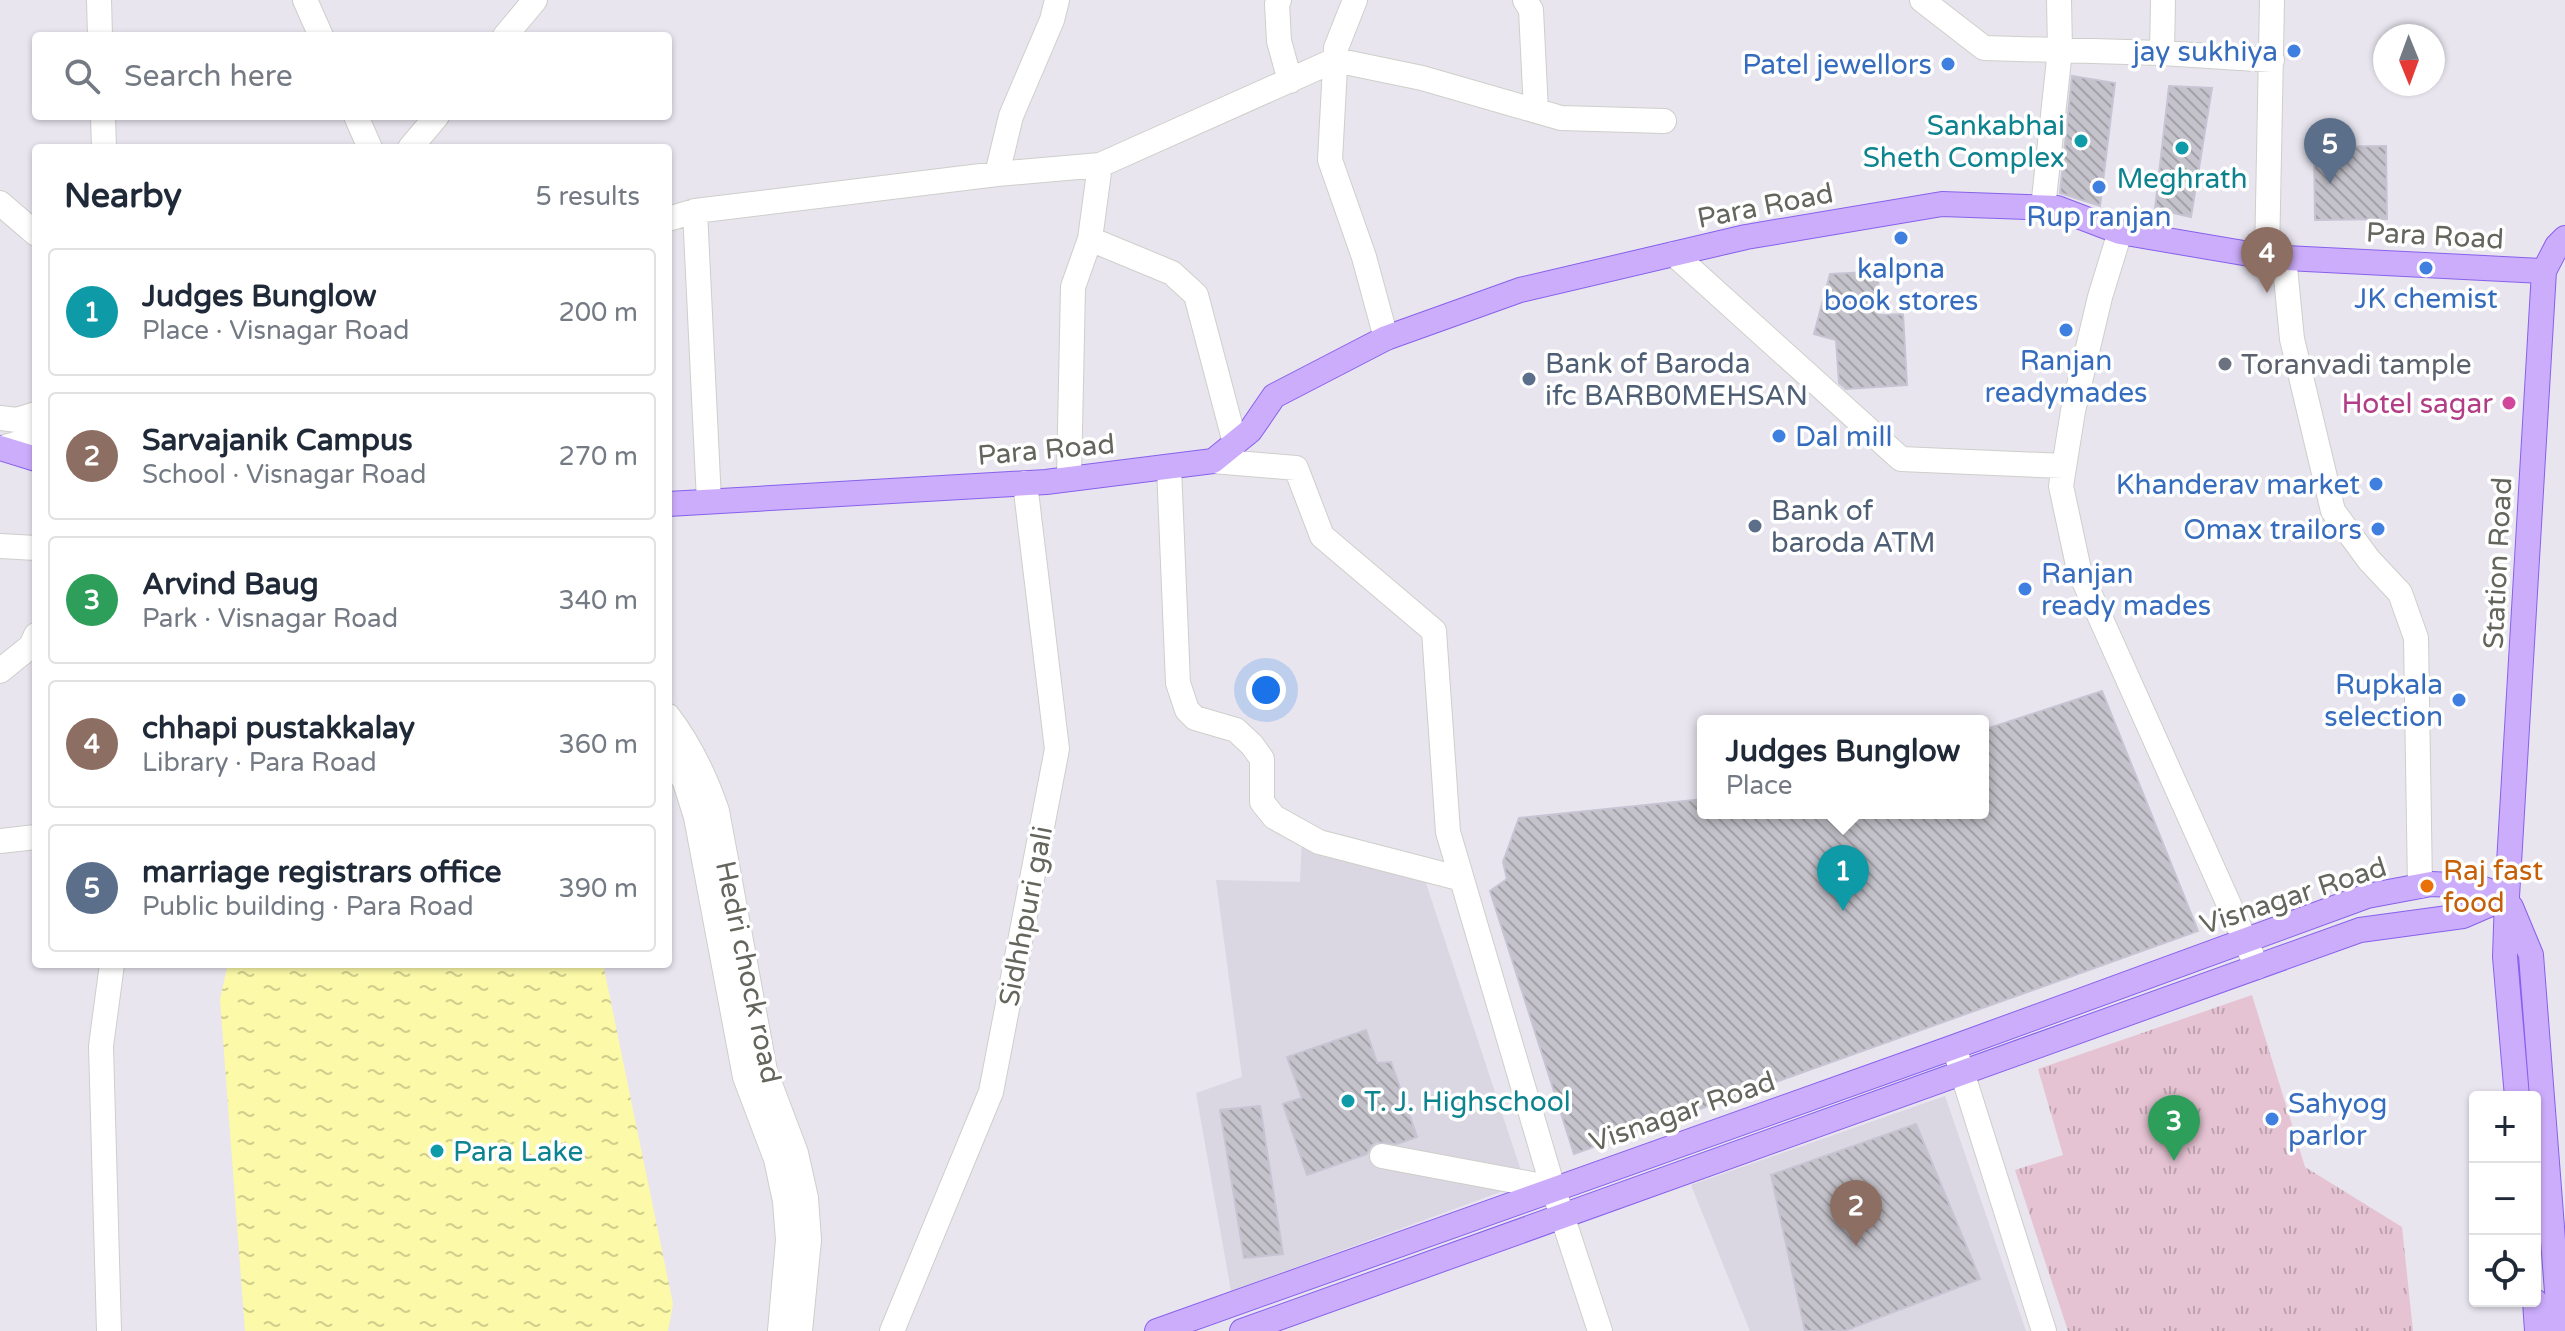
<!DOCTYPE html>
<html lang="en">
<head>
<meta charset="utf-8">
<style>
	:root { --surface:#fff; --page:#f2f2f3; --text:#1f2937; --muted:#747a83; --line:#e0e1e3; --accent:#db2777 }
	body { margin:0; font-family:"Varela Round",sans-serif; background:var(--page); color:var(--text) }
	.controls { position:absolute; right:24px; bottom:24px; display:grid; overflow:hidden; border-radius:8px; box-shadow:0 2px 6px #0004 }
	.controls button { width:72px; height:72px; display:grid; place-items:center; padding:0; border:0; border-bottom:2px solid var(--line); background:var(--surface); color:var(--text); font:40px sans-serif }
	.compass { position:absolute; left:2373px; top:24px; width:72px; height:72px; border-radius:50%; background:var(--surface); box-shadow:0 2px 6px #0004; rotate:179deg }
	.you { position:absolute; left:1266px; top:690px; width:28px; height:28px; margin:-20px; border:6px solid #fff; border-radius:50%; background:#1a73e8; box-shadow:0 0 0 12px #1a73e833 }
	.badge { display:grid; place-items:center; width:52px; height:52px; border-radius:50%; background:var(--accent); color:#fff; font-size:26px; font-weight:700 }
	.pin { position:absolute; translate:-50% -66px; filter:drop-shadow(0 2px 4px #0008) }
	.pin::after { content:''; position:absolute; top:42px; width:28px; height:24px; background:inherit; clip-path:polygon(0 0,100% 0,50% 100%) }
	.popup { position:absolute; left:1697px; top:715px; width:292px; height:104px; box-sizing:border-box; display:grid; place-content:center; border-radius:8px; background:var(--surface); filter:drop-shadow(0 2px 6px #0005); font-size:26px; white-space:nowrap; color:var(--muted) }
	.popup b { font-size:30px; color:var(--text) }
	.popup::after { content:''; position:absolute; left:50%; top:100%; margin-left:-16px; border:16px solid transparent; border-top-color:var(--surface) }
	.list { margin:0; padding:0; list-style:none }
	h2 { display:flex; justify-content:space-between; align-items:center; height:104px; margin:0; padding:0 32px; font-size:34px }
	h2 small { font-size:26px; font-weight:400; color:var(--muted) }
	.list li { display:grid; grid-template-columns:52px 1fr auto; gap:24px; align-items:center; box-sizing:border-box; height:128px; margin:0 16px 16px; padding:0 16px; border:2px solid var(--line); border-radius:8px }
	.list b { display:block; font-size:30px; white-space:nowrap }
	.list p { margin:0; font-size:26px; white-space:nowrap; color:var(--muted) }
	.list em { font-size:26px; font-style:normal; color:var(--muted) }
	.icon { flex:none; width:44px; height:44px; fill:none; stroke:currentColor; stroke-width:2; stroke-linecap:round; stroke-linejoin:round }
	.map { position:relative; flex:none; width:2565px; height:1331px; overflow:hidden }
	.search { position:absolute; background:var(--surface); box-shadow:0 2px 6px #0004; left:32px; top:32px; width:640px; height:88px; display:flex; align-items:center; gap:20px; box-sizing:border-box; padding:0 28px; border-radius:8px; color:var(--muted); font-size:30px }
	.panel { position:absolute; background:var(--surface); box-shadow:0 2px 6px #0004; left:32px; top:144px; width:640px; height:824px; border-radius:8px }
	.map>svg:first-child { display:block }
</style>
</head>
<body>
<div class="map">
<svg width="2565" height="1331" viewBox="0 0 2565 1331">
	<defs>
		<pattern id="park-tufts" width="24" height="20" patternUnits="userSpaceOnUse" patternTransform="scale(2)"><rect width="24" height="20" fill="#e5c3d2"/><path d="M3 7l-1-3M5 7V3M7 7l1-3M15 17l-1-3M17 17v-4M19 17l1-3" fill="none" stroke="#bda2ae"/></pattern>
		<pattern id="water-ripples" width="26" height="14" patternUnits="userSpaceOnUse" patternTransform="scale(2)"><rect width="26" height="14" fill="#fcfaa8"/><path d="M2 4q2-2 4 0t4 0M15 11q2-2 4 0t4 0" fill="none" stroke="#d0ce8c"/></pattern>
		<pattern id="building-back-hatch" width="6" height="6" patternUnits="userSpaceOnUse" patternTransform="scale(2)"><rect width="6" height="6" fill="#c4c2ca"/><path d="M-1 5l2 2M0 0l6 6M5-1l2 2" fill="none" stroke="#a3a1a7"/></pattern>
	</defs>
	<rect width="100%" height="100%" fill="#e8e5ef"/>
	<path fill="#dad6e2" d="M1302,839L1421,868L1525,1183L1231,1291L1196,1093L1242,1077L1216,880L1300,882Z
		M1945,1096L2026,1331H1750L1691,1185Z"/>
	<path fill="url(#park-tufts)" d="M2252,995L2305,1167L2402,1227L2413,1331H2068L2015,1170L2063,1155L2038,1069Z"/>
	<path fill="url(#water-ripples)" d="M228,964H603L673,1304L668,1331H245L220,999Z"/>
	<path fill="url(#building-back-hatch)" stroke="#c7c4d3" stroke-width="2" d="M2072,76L2115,83L2100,206L2060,193Z
		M2169,86L2212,88L2191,217L2155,209Z
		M2386,146L2387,219L2315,220L2314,147Z
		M1869,272V275L1878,274L1880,315L1903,314L1907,385L1846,389L1839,383L1836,340L1814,334L1830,274Z
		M2102,691L2198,931L1574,1154L1490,891L1507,879L1503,862L1519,818L1703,799V813H1983V730Z
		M1366,1030L1377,1063L1391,1062L1417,1137L1397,1144L1376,1142L1370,1147L1367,1154L1307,1175L1283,1104L1302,1098L1287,1057Z
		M1260,1106L1283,1254L1244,1258L1220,1110Z
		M1916,1124L1980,1279L1844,1331H1805L1771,1175Z"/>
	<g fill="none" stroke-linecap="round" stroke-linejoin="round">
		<g stroke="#cecfc9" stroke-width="26">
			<path id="minor" d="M99,0L100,36
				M305,0L321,36
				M1279,0L1277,4L1279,41L1290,81
				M1355,0L1336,48L1330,160L1364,257L1386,338
				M1525,0L1531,10L1536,111
				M1922,0L1984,48L2162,53L2272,60
				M505,36L535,0
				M2162,53L2163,0
				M103,116L104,148
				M356,116L370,148
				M410,148L437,116
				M997,174L1011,116L1052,20L1057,0
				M0,203L36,234
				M2043,208L2060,50L2059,0
				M695,211L709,501
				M668,219L695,211L997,174L1100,165L1335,60L1422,78L1561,118L1664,121
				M2120,232L2100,297L2073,411L2061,486L2079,570L2257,967
				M1090,239L1172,273L1196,295L1235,443
				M1674,254L1901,459L2064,466
				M2267,257L2272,0
				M2284,257L2292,339L2333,511L2369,560L2400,593L2416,638L2420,886
				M0,418L17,420L36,414
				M2,448L36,438
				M1213,461L1296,468L1322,536L1434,631L1448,832L1553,1188L1600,1331
				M1169,467L1178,683L1187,710L1195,718L1236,730L1252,745L1262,759V802L1274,817L1319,842L1462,879
				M1069,477L1073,287L1090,239L1100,165
				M0,546L36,548
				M0,671L31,646L36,635
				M668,716C691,746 705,776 717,811L765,1071L796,1153L806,1198L809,1240L800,1331
				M668,751L685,782L696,817L745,1077L776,1159L785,1201L788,1240L780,1331
				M0,841L36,837
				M1956,1053L2044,1331
				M1382,1156L1553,1188
				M109,1331L101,1046L112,964
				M892,1331L991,1092L1057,749L1025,483"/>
		</g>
		<g stroke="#8661ec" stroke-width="26">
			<path id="major" d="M0,448L36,459
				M668,504L1046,482L1213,461L1250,431L1274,396L1386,338L1520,290L1746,237L1942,204L2057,208L2120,232L2267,257L2544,271
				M2511,907L2531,955L2560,1331
				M2517,1097L2505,957L2507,897L2544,271L2557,246L2565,238
				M2535,1301L2537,1331
				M1157,1331L1954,1047L2367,896L2431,884L2475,886L2507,897
				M1242,1331L2360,930L2463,916L2507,897"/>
		</g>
		<use href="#minor" stroke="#fff" stroke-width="24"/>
		<use href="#major" stroke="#ccadfc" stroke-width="24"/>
	</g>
	<g fill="#3f7fe0" stroke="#fff" stroke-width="3">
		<circle cx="2294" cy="51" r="8"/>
		<circle cx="1948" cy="64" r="8"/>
		<circle cx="2099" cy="187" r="8"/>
		<circle cx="1901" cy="238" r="8"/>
		<circle cx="2426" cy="268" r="8"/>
		<circle cx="2066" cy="330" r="8"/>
		<circle cx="1779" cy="436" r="8"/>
		<circle cx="2376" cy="484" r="8"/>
		<circle cx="2378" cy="529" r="8"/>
		<circle cx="2025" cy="589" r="8"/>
		<circle cx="2459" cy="700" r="8"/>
		<circle cx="2272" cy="1119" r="8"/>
	</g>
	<g fill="#0f9aa8" stroke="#fff" stroke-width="3">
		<circle cx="2081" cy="141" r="8"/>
		<circle cx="2182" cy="148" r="8"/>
		<circle cx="1348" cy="1101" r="8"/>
		<circle cx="437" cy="1151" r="8"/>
	</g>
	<circle fill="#6b7280" stroke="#fff" stroke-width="3" cx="2225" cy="364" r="8"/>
	<g fill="#5c6f8a" stroke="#fff" stroke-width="3">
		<circle cx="1529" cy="379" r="8"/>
		<circle cx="1755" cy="526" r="8"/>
	</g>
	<circle fill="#d1479c" stroke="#fff" stroke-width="3" cx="2509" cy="403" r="8"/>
	<circle fill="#e8710a" stroke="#fff" stroke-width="3" cx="2427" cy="886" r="8"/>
	<g text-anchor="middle" stroke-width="7" stroke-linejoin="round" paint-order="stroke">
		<g font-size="28" fill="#366cbe" stroke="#fff" text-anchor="end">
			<text x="2278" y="61">jay sukhiya</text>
			<text x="1932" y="74">Patel jewellors</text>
			<text x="2099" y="226" text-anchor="middle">Rup ranjan</text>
			<text x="1901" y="278" text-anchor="middle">kalpna<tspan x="1901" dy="32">book stores</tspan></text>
			<text x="2426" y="308" text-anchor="middle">JK chemist</text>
			<text x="2066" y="370" text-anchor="middle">Ranjan<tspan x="2066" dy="32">readymades</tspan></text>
			<text x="1795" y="446" text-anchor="start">Dal mill</text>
			<text x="2360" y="494">Khanderav market</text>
			<text x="2362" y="539">Omax trailors</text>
			<text x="2041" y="583" text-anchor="start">Ranjan<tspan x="2041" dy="32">ready mades</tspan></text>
			<text x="2443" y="694">Rupkala<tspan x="2443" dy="32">selection</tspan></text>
			<text x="2288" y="1113" text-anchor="start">Sahyog<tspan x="2288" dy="32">parlor</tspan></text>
		</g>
		<g font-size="28" fill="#0d838f" stroke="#fff" text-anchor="start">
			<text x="2065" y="135" text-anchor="end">Sankabhai<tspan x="2065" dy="32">Sheth Complex</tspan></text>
			<text x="2182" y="188" text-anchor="middle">Meghrath</text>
			<text x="1364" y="1111">T. J. Highschool</text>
			<text x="453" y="1161">Para Lake</text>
		</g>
		<g font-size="28" fill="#64655d" stroke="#fff">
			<text transform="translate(1765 205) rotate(-11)" y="10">Para Road</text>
			<text transform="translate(2435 235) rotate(3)" y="10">Para Road</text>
			<text transform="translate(1046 449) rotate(-5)" y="10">Para Road</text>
			<text transform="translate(2497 563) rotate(-87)" y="10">Station Road</text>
			<text transform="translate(2293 895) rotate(-18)" y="10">Visnagar Road</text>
			<text transform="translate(1025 916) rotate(-79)" y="10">Sidhhpuri gali</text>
			<text transform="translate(749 972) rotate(78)" y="10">Hedri chock road</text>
			<text transform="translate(1682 1111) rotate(-19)" y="10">Visnagar Road</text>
		</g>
		<g font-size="28" fill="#4e5e75" stroke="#fff" text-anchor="start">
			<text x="1545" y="373">Bank of Baroda<tspan x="1545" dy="32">ifc BARB0MEHSAN</tspan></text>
			<text x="1771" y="520">Bank of<tspan x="1771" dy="32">baroda ATM</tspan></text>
		</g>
		<g font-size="28" fill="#5b616d" stroke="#fff" text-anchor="start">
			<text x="2241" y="374">Toranvadi tample</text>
		</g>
		<g font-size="28" fill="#b23c85" stroke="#fff" text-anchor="end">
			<text x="2493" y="413">Hotel sagar</text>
		</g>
		<g font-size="28" fill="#c56008" stroke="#fff" text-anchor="start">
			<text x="2443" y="880">Raj fast<tspan x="2443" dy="32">food</tspan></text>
		</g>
	</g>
</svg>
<div class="controls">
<button>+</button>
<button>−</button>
<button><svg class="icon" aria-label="locate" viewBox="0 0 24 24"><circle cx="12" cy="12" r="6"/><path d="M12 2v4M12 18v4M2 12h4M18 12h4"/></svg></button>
</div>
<svg class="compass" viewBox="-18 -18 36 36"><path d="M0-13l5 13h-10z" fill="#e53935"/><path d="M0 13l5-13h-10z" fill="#747a83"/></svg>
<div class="you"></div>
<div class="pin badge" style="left:1843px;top:911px;background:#0f9aa8">1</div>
<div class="popup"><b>Judges Bunglow</b>Place</div>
<div class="pin badge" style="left:1856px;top:1246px;background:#8d6e63">2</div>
<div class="pin badge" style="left:2174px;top:1161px;background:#2e9e5b">3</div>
<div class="pin badge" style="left:2267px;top:293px;background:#8d6e63">4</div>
<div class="pin badge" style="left:2330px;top:184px;background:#5c6f8a">5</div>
<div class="search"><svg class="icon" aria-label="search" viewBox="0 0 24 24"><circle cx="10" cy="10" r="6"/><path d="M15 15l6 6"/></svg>Search here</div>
<section class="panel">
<h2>Nearby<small>5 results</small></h2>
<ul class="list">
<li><span class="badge" style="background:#0f9aa8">1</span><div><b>Judges Bunglow</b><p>Place · Visnagar Road</p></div><em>200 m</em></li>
<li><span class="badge" style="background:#8d6e63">2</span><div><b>Sarvajanik Campus</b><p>School · Visnagar Road</p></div><em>270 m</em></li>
<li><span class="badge" style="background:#2e9e5b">3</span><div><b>Arvind Baug</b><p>Park · Visnagar Road</p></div><em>340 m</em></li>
<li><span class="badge" style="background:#8d6e63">4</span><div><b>chhapi pustakkalay</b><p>Library · Para Road</p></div><em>360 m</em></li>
<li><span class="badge" style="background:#5c6f8a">5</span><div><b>marriage registrars office</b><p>Public building · Para Road</p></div><em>390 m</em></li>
</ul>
</section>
</div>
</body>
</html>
